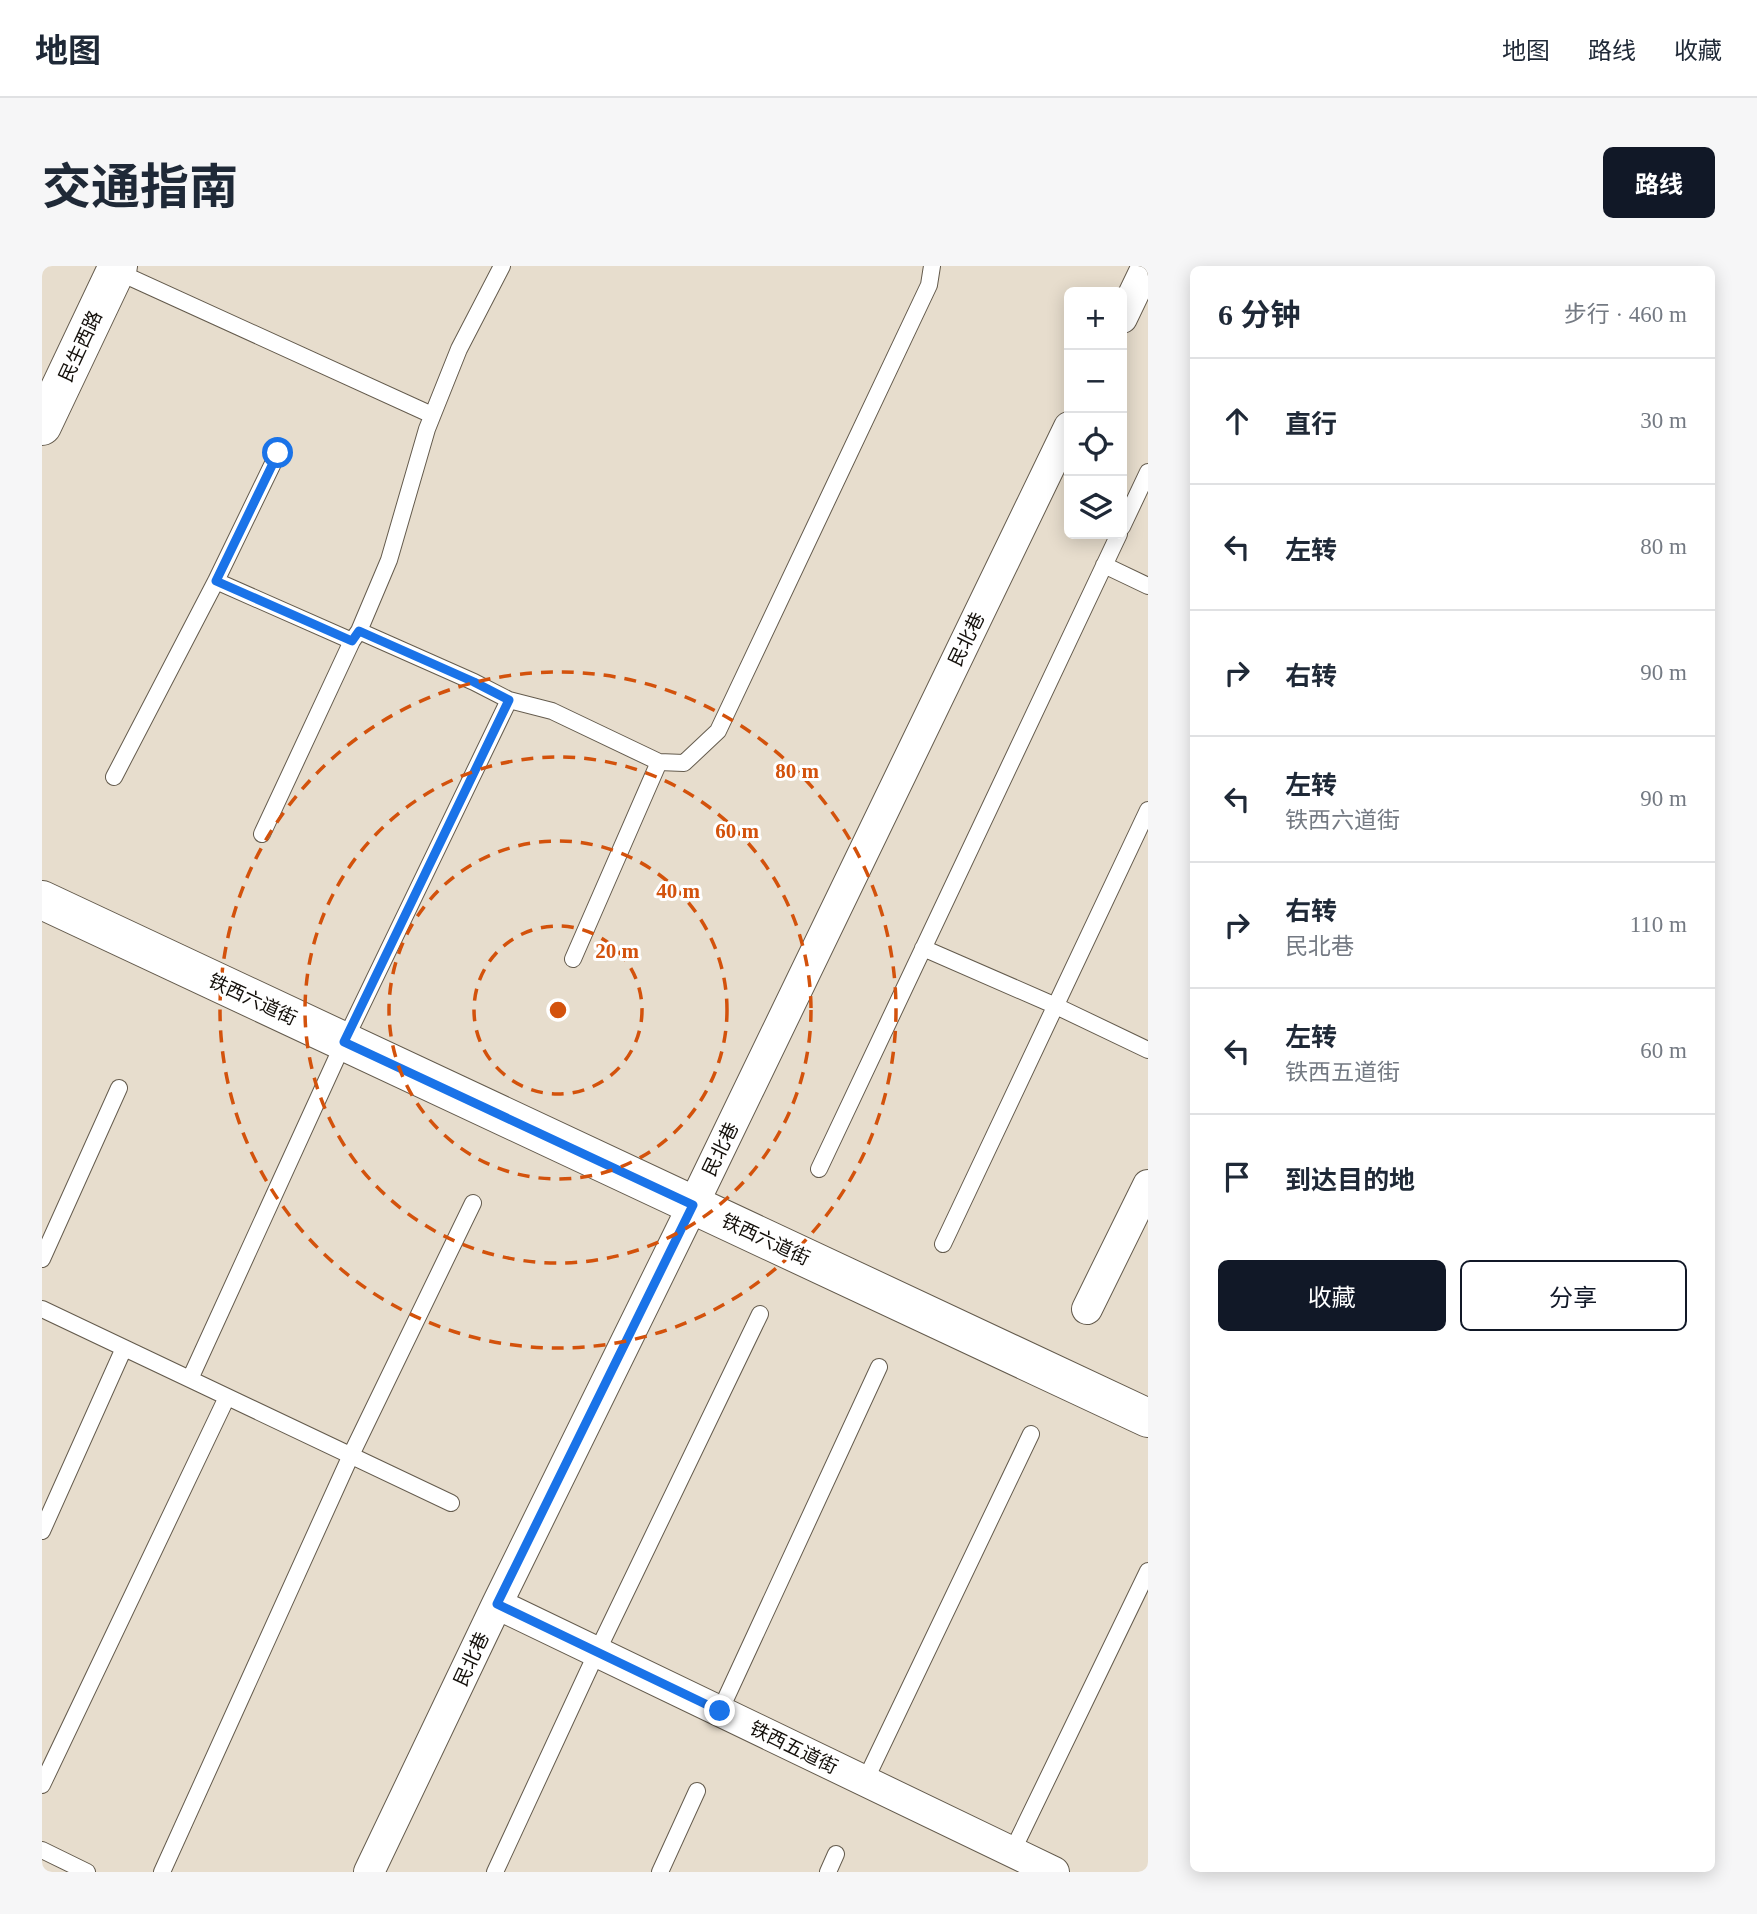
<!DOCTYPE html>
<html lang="zh">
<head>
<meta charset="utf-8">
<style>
	:root { --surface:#fff; --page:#f6f6f7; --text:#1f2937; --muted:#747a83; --line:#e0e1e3; --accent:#111827 }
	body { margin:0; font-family:"Times New Roman","Noto Sans SC",serif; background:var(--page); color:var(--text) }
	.controls { position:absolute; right:21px; top:21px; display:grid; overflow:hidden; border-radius:10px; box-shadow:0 4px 18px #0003 }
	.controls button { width:63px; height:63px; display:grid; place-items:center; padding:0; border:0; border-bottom:2px solid var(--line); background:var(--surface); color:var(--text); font:35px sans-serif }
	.stop { position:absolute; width:21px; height:21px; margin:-16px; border:5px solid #1a73e8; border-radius:50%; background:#fff }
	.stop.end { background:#1a73e8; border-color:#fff; box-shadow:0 2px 7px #0008 }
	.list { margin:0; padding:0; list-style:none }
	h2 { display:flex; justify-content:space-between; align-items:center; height:91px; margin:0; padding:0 28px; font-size:30px }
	h2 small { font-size:23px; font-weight:400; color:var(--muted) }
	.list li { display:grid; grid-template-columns:46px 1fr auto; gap:21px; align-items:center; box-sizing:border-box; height:126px; padding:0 28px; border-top:2px solid var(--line) }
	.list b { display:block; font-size:26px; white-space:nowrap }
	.list p { margin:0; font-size:23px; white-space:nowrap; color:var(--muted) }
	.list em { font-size:23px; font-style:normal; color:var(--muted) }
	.actions { display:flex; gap:14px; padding:21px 28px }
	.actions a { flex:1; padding:16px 0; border:2px solid var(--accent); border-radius:10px; text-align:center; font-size:24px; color:var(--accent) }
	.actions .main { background:var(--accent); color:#fff }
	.icon { flex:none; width:38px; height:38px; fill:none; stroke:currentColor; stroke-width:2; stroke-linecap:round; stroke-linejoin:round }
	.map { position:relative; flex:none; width:1106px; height:1606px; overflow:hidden; border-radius:10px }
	header { display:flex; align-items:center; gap:42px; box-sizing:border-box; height:98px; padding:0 35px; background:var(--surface); border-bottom:2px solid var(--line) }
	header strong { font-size:33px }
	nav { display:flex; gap:38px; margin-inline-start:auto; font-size:24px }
	.intro { display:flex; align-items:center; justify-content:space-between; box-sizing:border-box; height:168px; padding:0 42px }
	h1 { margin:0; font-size:49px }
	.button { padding:18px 32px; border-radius:10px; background:var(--accent); color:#fff; font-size:24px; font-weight:700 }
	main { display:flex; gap:42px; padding:0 42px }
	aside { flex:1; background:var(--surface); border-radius:10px; box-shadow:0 4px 18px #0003 }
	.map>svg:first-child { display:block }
</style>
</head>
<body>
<header>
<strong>地图</strong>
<nav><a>地图</a><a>路线</a><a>收藏</a></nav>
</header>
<div class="intro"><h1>交通指南</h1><a class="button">路线</a></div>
<main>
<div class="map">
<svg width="1106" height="1606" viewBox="0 0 1106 1606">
	<rect width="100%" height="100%" fill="#e7ddcd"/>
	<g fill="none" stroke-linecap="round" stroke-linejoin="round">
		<g stroke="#645b4d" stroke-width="18">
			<path id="lane" d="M74,5L390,149
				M1080,261L1106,206
				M1062,299L1106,320
				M174,315L310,375
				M317,365L432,416L467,434L510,445L617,496L642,497L676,465L887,19L890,0
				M72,511L174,315L236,187
				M220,568L310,375L317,365L347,294L385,163L417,83L460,0
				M881,682L1014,740L1106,784
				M531,693L617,496
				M777,903L1077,268
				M901,978L1106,544
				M0,993L77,822
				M0,1043L409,1237
				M148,1113L302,776L467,434
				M0,1265L82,1082
				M678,1445L837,1101
				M823,1515L989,1168
				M0,1519L185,1131
				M0,1584L45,1606
				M970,1586L1106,1305
				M120,1606L309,1189L431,937
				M453,1606L555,1386L718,1048
				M618,1606L655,1525
				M786,1606L794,1588"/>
		</g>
		<g stroke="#645b4d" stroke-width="32">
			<path id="street" d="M1080,52L1105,0
				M1045,1043L1106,919
				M455,1338L1012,1606
				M327,1606L455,1338L651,939L1027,161"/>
		</g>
		<g stroke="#645b4d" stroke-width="40">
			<path id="secondary" d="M0,160L76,0
				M0,634L1106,1152"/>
		</g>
		<use href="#lane" stroke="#fff" stroke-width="16"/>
		<use href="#street" stroke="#fff" stroke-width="30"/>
		<use href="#secondary" stroke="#fff" stroke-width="38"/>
	</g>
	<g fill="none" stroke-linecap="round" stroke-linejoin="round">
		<path stroke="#1a73e8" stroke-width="9" d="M236,187L174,315L310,375L317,365L432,416L467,434L302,776L651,939L455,1338L678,1445"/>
	</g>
	<g fill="none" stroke="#d3520c" stroke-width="3.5" stroke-dasharray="12 9">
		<circle cx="516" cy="744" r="84"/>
		<circle cx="516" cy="744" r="169"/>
		<circle cx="516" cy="744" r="253"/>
		<circle cx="516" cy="744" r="338"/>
	</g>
	<g text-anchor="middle" stroke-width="6" stroke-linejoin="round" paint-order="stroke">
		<g font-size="19" fill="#14100b" stroke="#fff">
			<text transform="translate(38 80) rotate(-65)" y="7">民生西路</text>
			<text transform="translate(924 373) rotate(-64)" y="7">民北巷</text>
			<text transform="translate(211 733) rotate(25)" y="7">铁西六道街</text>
			<text transform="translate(678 883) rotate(-64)" y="7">民北巷</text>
			<text transform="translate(724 973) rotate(25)" y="7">铁西六道街</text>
			<text transform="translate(429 1393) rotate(-65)" y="7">民北巷</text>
			<text transform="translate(752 1481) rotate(26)" y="7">铁西五道街</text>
		</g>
	</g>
	<circle cx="516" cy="744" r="10" fill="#d3520c" stroke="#fff" stroke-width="3.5"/>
	<g font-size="21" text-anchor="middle" font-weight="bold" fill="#d3520c" stroke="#fff" stroke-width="6" stroke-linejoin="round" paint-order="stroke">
		<text x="755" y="512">80 m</text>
		<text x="695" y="572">60 m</text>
		<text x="636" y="632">40 m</text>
		<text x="575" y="692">20 m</text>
	</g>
</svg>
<div class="controls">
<button>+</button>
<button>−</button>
<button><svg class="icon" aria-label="locate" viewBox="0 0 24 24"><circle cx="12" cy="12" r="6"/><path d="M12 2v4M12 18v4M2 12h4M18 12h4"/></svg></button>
<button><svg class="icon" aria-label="layers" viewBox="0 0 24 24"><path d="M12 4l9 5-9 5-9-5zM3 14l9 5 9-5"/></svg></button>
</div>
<div class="stop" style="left:236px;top:187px"></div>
<div class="stop end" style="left:678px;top:1445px"></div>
</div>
<aside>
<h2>6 分钟<small>步行 · 460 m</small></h2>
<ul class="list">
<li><svg class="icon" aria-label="ahead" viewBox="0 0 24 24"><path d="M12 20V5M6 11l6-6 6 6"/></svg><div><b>直行</b></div><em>30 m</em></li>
<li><svg class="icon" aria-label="left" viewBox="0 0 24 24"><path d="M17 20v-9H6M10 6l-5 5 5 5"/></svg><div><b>左转</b></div><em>80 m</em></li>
<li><svg class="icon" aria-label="right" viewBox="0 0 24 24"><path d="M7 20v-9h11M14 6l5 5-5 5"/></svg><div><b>右转</b></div><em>90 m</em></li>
<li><svg class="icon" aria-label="left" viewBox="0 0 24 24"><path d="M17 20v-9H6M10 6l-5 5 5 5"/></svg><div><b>左转</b><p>铁西六道街</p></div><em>90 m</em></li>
<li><svg class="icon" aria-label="right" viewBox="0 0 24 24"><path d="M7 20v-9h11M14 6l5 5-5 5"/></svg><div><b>右转</b><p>民北巷</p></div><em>110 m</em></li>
<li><svg class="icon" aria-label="left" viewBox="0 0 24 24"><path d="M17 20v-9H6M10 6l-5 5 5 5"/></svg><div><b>左转</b><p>铁西五道街</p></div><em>60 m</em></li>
<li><svg class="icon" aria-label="arrive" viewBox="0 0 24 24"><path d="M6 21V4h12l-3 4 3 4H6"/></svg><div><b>到达目的地</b></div></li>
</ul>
<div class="actions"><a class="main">收藏</a><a>分享</a></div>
</aside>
</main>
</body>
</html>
